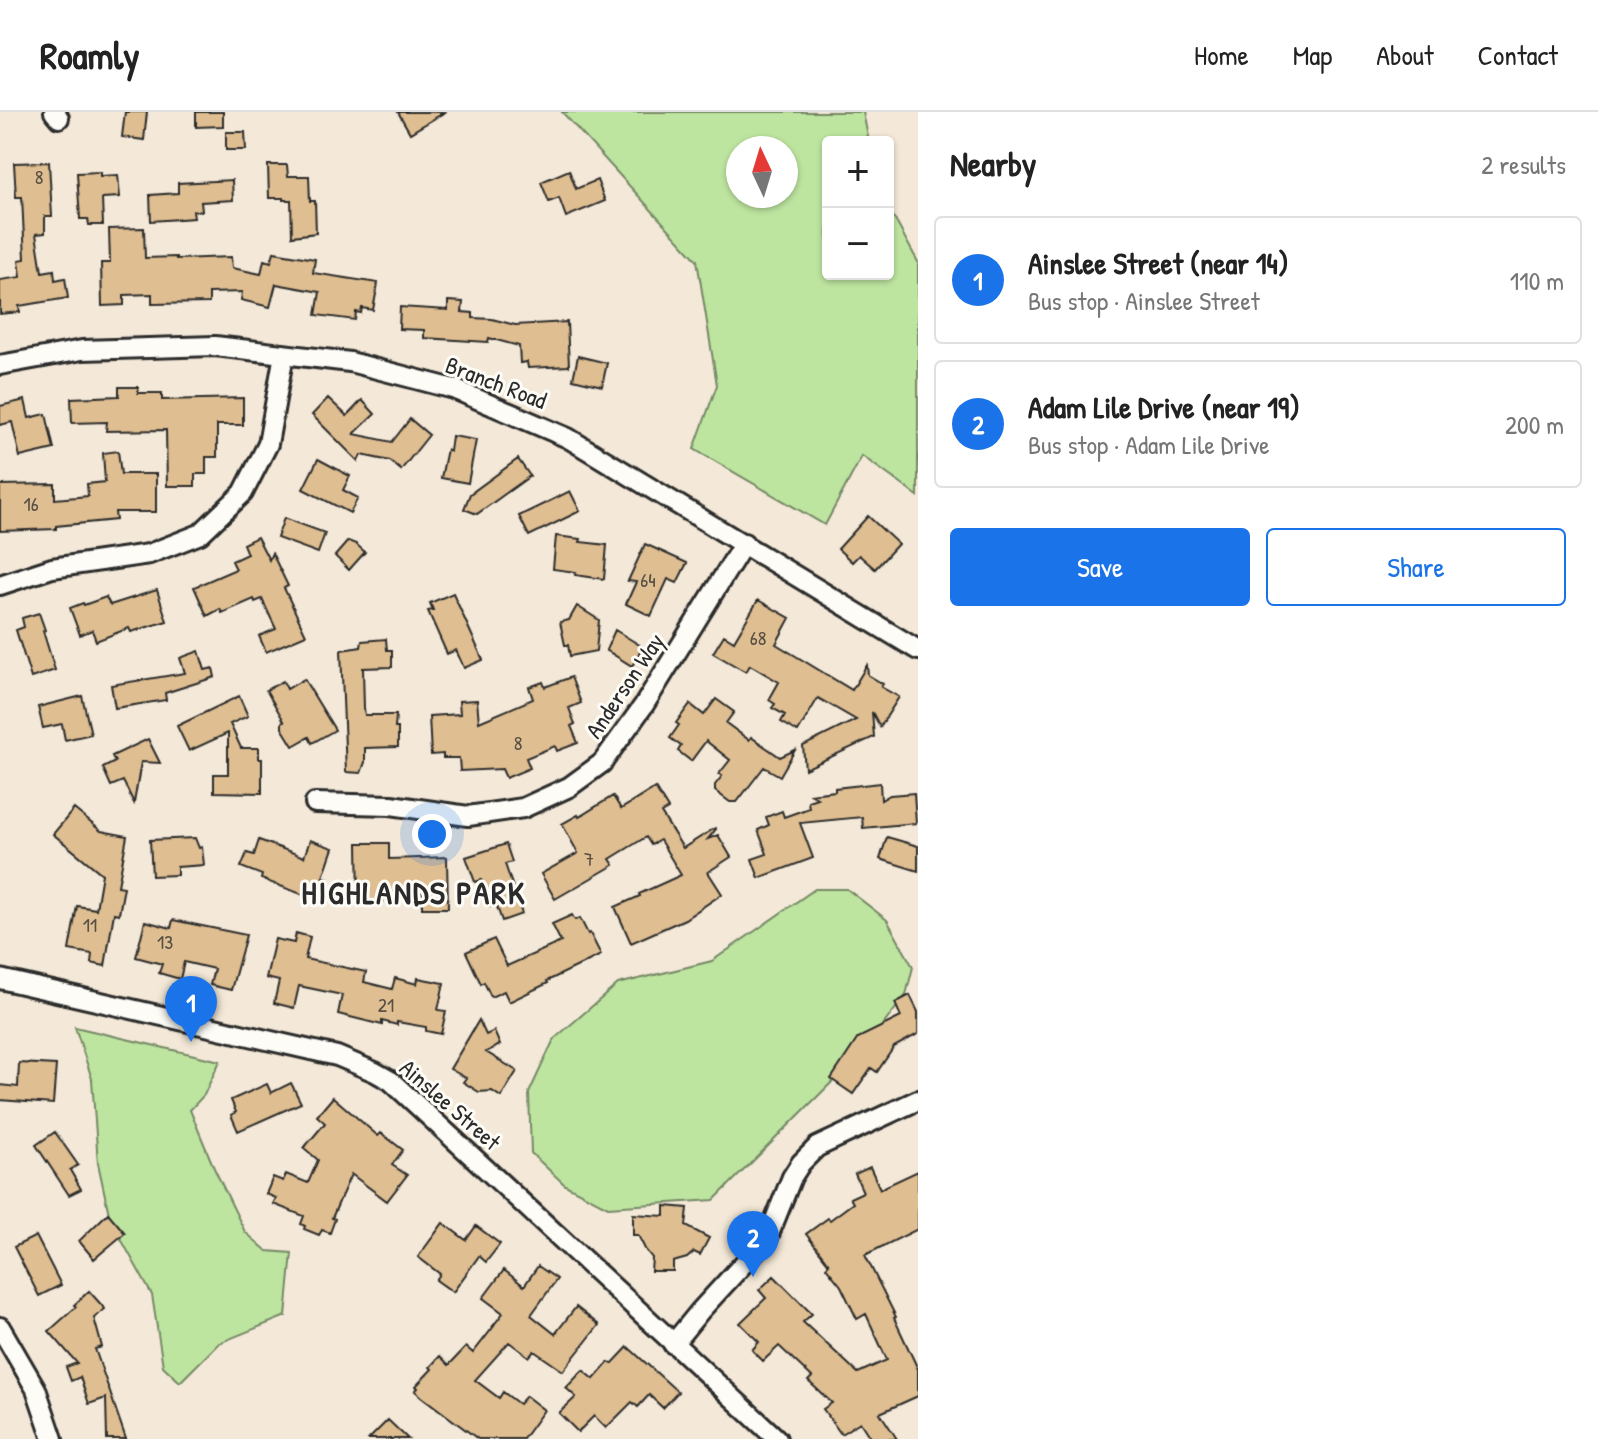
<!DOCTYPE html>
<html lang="en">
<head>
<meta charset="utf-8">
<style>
	:root { --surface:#fff; --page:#f6f6f6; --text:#222; --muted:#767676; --line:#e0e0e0; --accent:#1a73e8 }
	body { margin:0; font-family:"Patrick Hand",sans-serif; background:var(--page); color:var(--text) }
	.controls { position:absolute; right:24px; top:24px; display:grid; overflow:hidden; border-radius:8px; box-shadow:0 2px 6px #0004 }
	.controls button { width:72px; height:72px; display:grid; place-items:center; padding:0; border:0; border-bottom:2px solid var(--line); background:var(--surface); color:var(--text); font:40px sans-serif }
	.compass { position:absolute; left:726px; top:24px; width:72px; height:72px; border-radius:50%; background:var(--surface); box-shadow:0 2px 6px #0004; rotate:356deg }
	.you { position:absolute; left:432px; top:722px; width:28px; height:28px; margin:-20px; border:6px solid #fff; border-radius:50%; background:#1a73e8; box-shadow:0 0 0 12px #1a73e833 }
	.badge { display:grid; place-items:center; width:52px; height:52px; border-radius:50%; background:var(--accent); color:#fff; font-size:26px; font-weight:700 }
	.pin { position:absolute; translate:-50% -66px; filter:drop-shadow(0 2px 4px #0008) }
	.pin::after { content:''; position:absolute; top:42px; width:28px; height:24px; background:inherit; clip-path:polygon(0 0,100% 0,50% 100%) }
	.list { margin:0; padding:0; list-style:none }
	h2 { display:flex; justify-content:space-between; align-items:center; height:104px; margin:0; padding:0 32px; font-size:34px }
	h2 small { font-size:26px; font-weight:400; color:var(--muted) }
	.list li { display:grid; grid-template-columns:52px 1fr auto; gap:24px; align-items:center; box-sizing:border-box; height:128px; margin:0 16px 16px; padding:0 16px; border:2px solid var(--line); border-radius:8px }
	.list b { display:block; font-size:30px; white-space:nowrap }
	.list p { margin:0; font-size:26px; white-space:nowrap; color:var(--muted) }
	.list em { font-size:26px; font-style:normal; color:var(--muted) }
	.actions { display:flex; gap:16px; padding:24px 32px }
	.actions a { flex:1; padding:18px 0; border:2px solid var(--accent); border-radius:8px; text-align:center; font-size:28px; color:var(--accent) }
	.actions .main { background:var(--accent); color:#fff }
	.map { position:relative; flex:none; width:918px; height:1327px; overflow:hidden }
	header { display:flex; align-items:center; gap:48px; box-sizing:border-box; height:112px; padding:0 40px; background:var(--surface); border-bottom:2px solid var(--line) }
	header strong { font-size:38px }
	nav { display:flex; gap:44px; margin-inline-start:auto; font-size:28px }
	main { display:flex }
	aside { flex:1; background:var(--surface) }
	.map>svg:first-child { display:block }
</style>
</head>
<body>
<header>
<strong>Roamly</strong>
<nav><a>Home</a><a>Map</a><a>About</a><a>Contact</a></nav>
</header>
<main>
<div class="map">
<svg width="918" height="1327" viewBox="0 0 918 1327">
	<rect width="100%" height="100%" fill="#f4e9d8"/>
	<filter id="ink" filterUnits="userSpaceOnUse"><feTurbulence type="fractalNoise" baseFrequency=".0125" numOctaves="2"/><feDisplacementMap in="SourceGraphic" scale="16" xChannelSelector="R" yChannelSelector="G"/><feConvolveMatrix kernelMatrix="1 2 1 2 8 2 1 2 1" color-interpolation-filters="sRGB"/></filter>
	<g filter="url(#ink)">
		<path fill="#bee5a0" stroke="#748866" stroke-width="2" fill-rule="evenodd" d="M562,0H863L869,30H828V162H888V95L918,150V384L862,344L825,413L694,337L717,273L697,148ZM738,36H786V84H738Z
			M815,777H847L887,808L913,855L906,883L862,940L714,1088L608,1095L565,1073L531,1041L529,981L554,927L618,872L712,849Z
			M75,915L220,949L204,983L190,998L214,1056L245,1120L267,1139L292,1141L286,1204L219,1231L180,1270L163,1254L152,1183L110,1107L98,1051L92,967Z"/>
		<path fill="#dfbe91" stroke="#2b2b2b" stroke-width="2" d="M125,0H147L144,28L122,25Z
			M196,0H223V14L196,15Z
			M398,0H445L410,21Z
			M226,20H245L246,38H226Z
			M49,50L52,104H45V121L36,122L42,160L54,158L55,168L65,166L68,186L19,194L20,200L0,202V168L21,165L19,148L25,147L22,85H16L14,51Z
			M268,53H287L288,64H309L310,89H315L316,121L292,124L291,88H283V86H269Z
			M569,58L576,77L597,68L605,89L566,105L559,86L549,90L541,70Z
			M100,60V64L118,63L120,85L102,86L103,113H89L88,107H80L77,61Z
			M232,68L233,88L201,90L202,99H193L194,106L151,109L150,83L178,81V71Z
			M144,116L145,146L176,145V147L231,145L232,156L261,162L264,148L271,150L274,140L315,147L313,161L378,171L373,198L362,196L361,201L356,200L355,208L316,203L320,180L276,172L270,195L241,188L242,180L209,181V191L152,192V182L124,183V193L102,194L101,151H110L109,117Z
			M448,189L463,190L462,200L473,201V206L492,207L515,213L567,210L569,254L528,256L527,250L520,251L519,234L489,226L488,230L424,226V218L399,217L400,195L448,198Z
			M578,244L607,251L602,274L573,267Z
			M119,275H138V281H162V288L243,286V313H217V345H206V362H195V374H167L166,318L106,319L107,310L72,311L71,286L119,284Z
			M328,286L347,304L362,288L375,302L354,322L392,330L410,307L429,323L401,358L390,349L361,343L358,349L312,303Z
			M25,288L29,306L46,302L54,337L20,345L12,310L0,313V294Z
			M452,324L476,328L468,371L441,366L447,337L450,339Z
			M118,339L121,362H156V400H115L116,408L56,414V417L0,419V373L55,372V387L88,384L87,372L105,370L103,341Z
			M318,347L350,364L343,378L358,386L350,401L303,377Z
			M518,347L530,364L477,402L464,397L470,382Z
			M570,379L580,399L529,424L519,404Z
			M868,404L898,432L875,457L859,443L852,450L838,437Z
			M284,406L325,421L318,441L277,426Z
			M556,424L581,427L580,430L607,433L604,467L575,463L576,460L553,457Z
			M257,425L269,448L272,441L288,474L284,476L306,523L266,540L259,524L276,517L262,487L255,490L254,487L222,501L220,497L207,504L194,475L236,457L232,449L247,442L243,432Z
			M348,429L356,432L365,440L349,458L335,444Z
			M645,432L687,451L677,471L668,467L651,504L626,492L636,470L628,469Z
			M157,478L167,509L131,520L129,516L96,529L92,518L80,523L70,496L83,491L84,493L106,485L110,493Z
			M453,481L483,548L464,556L456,538L447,542L428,499L433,498L430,491Z
			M758,488L790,506L776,532L852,578L867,553L868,563L883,572L881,575L899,585L880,615L872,600L874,625L805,657L803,634L856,608L818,586L798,620L781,610L785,603L772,596L775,592L769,588L779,570L750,553L746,560L713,541L724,523L734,529Z
			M577,494L599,508L596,539L570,544L568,533H565L560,510L569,508Z
			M39,501L45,518L43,519L55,558L31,566L16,518L24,515L22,506Z
			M615,518L643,535L632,554L606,538Z
			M386,527L387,538H392V555L363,556L364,597L365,603H396L395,616H398V635L365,636V650L361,661L346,660L341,538L361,535L362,529Z
			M199,539L205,558L213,556L215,565L165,581L166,588L115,596L111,573L185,561L180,546Z
			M571,565L581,591L569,596L575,612L571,614L578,631L557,639L555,634L526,646L530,656L506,666L502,657L460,659L459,646H443V642L431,643L429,604L460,602L459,589L477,588L479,610L533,587L529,575L543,570L545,575Z
			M304,567L335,618L312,631L309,625L293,634L282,616V610L284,609L266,578L283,569L287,577Z
			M82,584L91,622L65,628L62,612L43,616L38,595Z
			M239,584L248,604L230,612L241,636H259V647H262V681L214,680V662H228V621L189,639L177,614Z
			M716,587L734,600L726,611L749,628L751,625L780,645L795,638L780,664L764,655L737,690H730L715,679V673L722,664L719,662L730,648L706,629L691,649L678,639L681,634L670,626L679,613L676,611L690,592L704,603Z
			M148,627L160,651L141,650L134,691L123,669L111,674L103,656L115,650L112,644Z
			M880,671L881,688L890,683L914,681L916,711L863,716L862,705L800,711L813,746L759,766L752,747L767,742L758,718L769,713L766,705L782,699L784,705L809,696L808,689L817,686L810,682L835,679V676Z
			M655,676L668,697L661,701L683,736L715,716L716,717L708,727L718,723L731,745L708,760L722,782L685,807L631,831L615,795L640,784L639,782L681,763L660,728L651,733L646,725L610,747L614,753L555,787L541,762L578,741L562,712L578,703L579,705L613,684L621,697Z
			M74,697L101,719L127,724L118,774L124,775L119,802L114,801L105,854L91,851L92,842L69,838L77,794L96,797L102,762L53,722Z
			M887,725L918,734V759L880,747Z
			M195,726L199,736L202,735L204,753L177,755V763L152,764L150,728Z
			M259,728L304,745L310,728L333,736L323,765L328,766L320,789L261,767L262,763L241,755L247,741L254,743Z
			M358,731H389V747L447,745L448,796H422V779L383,780V790H359Z
			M506,732L512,750L505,752L522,802L502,809L496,792L490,794L481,768L475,770L466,745Z
			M572,803L575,808L580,806L588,822L590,821L601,843L547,869L548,871L509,890L504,879L491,885L484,870L481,872L466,840L494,827L507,854L561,830L552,812Z
			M173,808L246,823L231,878L210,873L214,857L184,850L180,867L159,861L162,852L136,845L145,809L171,816Z
			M296,821L310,825L305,847L366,860L364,870L392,877L395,866L417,872L418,866L444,871L438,898L446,899L441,922L426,919V915L397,910V913L382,909V913L338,902L342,883L299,874L294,896L274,891L279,869L266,866L275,827L294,831Z
			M910,883L918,900V922L894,935L877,960L871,956L853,982L831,967L858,926L901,905L895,891Z
			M479,908L486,923L494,919L500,933L486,940L517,959L501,985L492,979L479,980L463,970L466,966L450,957Z
			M19,951L56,953L53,992L0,988V973L18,975Z
			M291,971L301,991L238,1019L231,1003L236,1000L231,988L267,972L271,981Z
			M333,985L378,1024L381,1021L403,1038L392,1053L407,1063L387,1089L351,1062L332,1106L335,1107L330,1121L322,1118L319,1123L304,1117L305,1114L301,1112L304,1104L273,1092L276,1086L266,1082L273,1065L283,1069L286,1062L308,1071L318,1048L304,1036L325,1011L317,1004Z
			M55,1020L78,1053L70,1058L81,1077L69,1083L36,1033Z
			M870,1055L880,1077L918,1059V1117L865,1143L896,1205L894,1206L918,1257V1284L880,1301L897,1327H871L860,1310L841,1322L823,1297L832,1291L808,1269L812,1265L779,1234L763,1249L752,1238L759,1230L740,1211L766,1186L759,1178L774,1164L812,1202L803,1210L858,1261L887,1248L866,1202L857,1207L841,1174L826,1155L829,1152L806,1122L828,1106L830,1108L853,1091L850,1086L863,1080L855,1062Z
			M665,1094L688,1096L686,1114L709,1126L700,1143L694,1140L687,1146L673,1150V1159H651L652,1146L645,1137L638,1123H633V1102L665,1104Z
			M108,1101L125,1121L94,1147L79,1129Z
			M443,1111L466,1128L476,1114L500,1132L486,1150L479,1144L453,1180L436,1168L440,1162L418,1145Z
			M36,1124L61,1173L39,1184L14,1135Z
			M538,1154L557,1167L531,1203L555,1222L576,1195L599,1213L563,1259L534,1239L529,1245L509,1230L475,1268L499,1286L503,1280L519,1292L526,1284L544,1298L523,1327H478L422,1285L415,1279L418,1276L416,1274L432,1257L430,1255L440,1244L449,1253L466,1235L473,1241L494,1214H493L503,1201L483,1186L504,1158L524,1174Z
			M89,1179L105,1197L94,1206L102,1235L95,1237L126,1327H107L106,1286L89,1292L80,1265L71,1269L66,1255L77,1251L49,1219L76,1195L74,1193Z
			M628,1235L678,1280L663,1296L649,1283L638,1295L632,1290L606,1316L594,1304L578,1320L559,1301L576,1285L566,1276L583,1258L594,1267L609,1250L612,1252Z
			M388,1308L408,1327H369Z"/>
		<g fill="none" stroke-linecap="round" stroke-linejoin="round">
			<g stroke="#2b2b2b" stroke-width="24">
				<path id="street" d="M54,0L59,6
					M0,253L82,238L215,234L350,250L454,277L568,326L918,538
					M0,473L52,456L149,442L200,422L243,381L268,332L284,242
					M315,691L391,693L468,704L523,696L569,675L602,651L644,593L744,431
					M0,867L337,944L375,960L391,969L777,1327
					M0,1215L36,1277L53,1327
					M673,1232L700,1199L768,1125L792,1065L801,1051L817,1035L918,988"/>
			</g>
			<use href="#street" stroke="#fdfcf7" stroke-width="18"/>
		</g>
	</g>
	<g text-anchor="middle" stroke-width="6" stroke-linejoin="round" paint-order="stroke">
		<g font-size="20" fill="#585044">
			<text x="39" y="72">8</text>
			<text x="31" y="399">16</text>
			<text x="648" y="475">64</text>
			<text x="758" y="533">68</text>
			<text x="518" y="638">8</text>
			<text x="589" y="754">7</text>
			<text x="90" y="820">11</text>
			<text x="165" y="837">13</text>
			<text x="386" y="900">21</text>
		</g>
		<g font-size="24" fill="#2b2b2b" stroke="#fdfcf7">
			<text transform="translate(496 271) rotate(21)" y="8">Branch Road</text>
			<text transform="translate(625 574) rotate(-56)" y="8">Anderson Way</text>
			<text transform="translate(450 993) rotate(41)" y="8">Ainslee Street</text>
		</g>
		<g font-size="32" font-weight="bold" letter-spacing="2" fill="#2b2b2b" stroke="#fdfcf7">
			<text x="414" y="792">HIGHLANDS PARK</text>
		</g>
	</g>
</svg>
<div class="controls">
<button>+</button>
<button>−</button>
</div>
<svg class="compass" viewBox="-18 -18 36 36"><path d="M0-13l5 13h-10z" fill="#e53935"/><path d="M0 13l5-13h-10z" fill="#767676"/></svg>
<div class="you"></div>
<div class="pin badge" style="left:191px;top:930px">1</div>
<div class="pin badge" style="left:753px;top:1165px">2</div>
</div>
<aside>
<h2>Nearby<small>2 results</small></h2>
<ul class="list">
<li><span class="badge">1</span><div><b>Ainslee Street (near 14)</b><p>Bus stop · Ainslee Street</p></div><em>110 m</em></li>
<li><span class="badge">2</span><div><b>Adam Lile Drive (near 19)</b><p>Bus stop · Adam Lile Drive</p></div><em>200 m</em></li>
</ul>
<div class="actions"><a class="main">Save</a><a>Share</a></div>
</aside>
</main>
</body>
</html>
